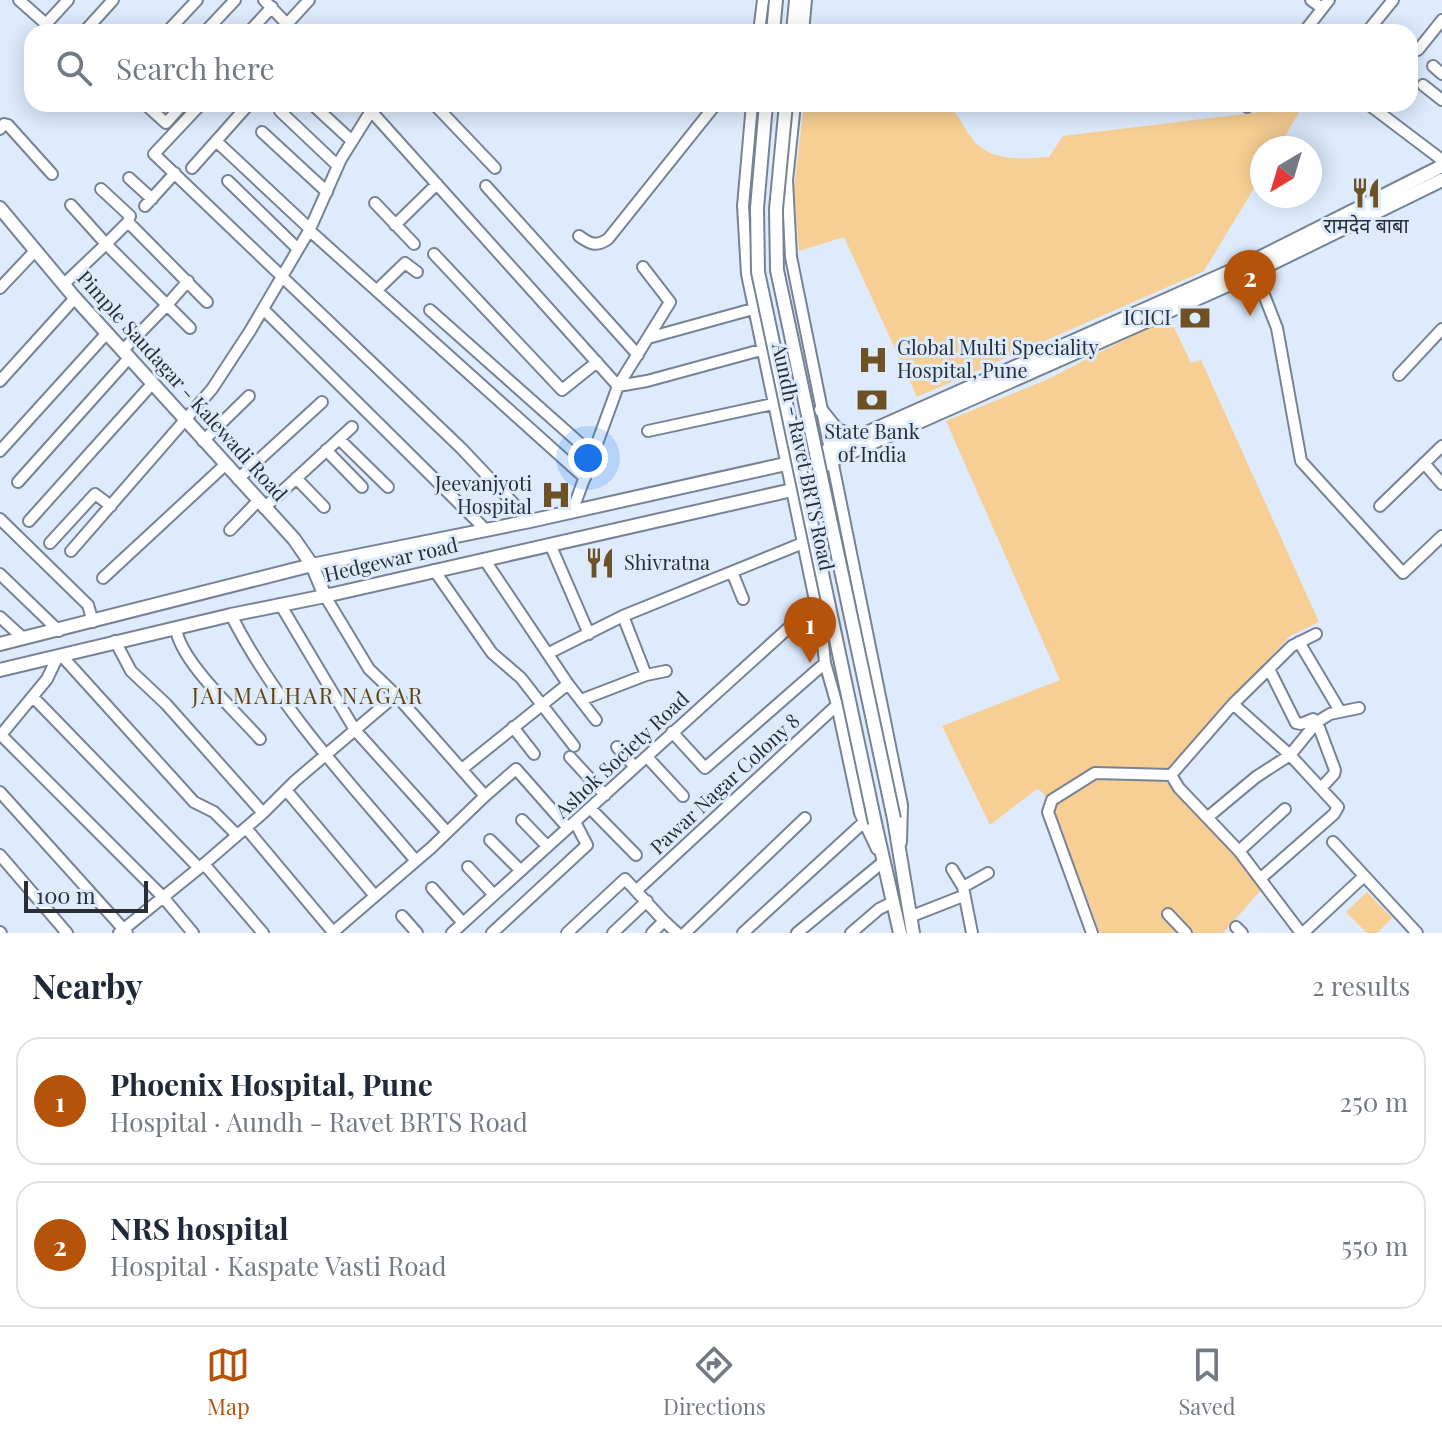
<!DOCTYPE html>
<html lang="en">
<head>
<meta charset="utf-8">
<style>
	:root { --surface:#fff; --page:#f6f6f7; --text:#1f2937; --muted:#747a83; --line:#e0e1e3; --accent:#b45309 }
	body { margin:0; font-family:"Playfair Display","Noto Sans Devanagari",serif; background:var(--page); color:var(--text) }
	.compass { position:absolute; left:1250px; top:136px; width:72px; height:72px; border-radius:50%; background:var(--surface); box-shadow:0 4px 20px #0003; rotate:218deg }
	.scale { position:absolute; left:24px; bottom:20px; width:124px; box-sizing:border-box; padding-left:8px; border:4px solid #292e35; border-top:0; font-size:22px; line-height:28px; white-space:nowrap; color:#292e35; -webkit-text-stroke:6px #ddebfd; paint-order:stroke }
	.you { position:absolute; left:588px; top:458px; width:28px; height:28px; margin:-20px; border:6px solid #fff; border-radius:50%; background:#1a73e8; box-shadow:0 0 0 12px #1a73e833 }
	.badge { display:grid; place-items:center; width:52px; height:52px; border-radius:50%; background:var(--accent); color:#fff; font-size:26px; font-weight:700 }
	.pin { position:absolute; translate:-50% -66px; filter:drop-shadow(0 2px 4px #0008) }
	.pin::after { content:''; position:absolute; top:42px; width:28px; height:24px; background:inherit; clip-path:polygon(0 0,100% 0,50% 100%) }
	.list { margin:0; padding:0; list-style:none }
	h2 { display:flex; justify-content:space-between; align-items:center; height:104px; margin:0; padding:0 32px; font-size:34px }
	h2 small { font-size:26px; font-weight:400; color:var(--muted) }
	.list li { display:grid; grid-template-columns:52px 1fr auto; gap:24px; align-items:center; box-sizing:border-box; height:128px; margin:0 16px 16px; padding:0 16px; border:2px solid var(--line); border-radius:24px }
	.list b { display:block; font-size:30px; white-space:nowrap }
	.list p { margin:0; font-size:26px; white-space:nowrap; color:var(--muted) }
	.list em { font-size:26px; font-style:normal; color:var(--muted) }
	.icon { flex:none; width:44px; height:44px; fill:none; stroke:currentColor; stroke-width:2; stroke-linecap:round; stroke-linejoin:round }
	.map { position:relative; flex:none; width:1442px; height:933px; overflow:hidden }
	.search { position:absolute; background:var(--surface); box-shadow:0 4px 20px #0003; left:24px; right:24px; top:24px; height:88px; display:flex; align-items:center; gap:20px; box-sizing:border-box; padding:0 28px; border-radius:24px; color:var(--muted); font-size:30px }
	.sheet { height:392px; background:var(--surface) }
	nav { display:flex; justify-content:space-around; align-items:center; box-sizing:border-box; height:112px; border-top:2px solid var(--line); background:var(--surface); font-size:22px; color:var(--muted) }
	nav a { display:grid; justify-items:center; gap:4px }
	nav .on { color:var(--accent) }
	.map>svg:first-child { display:block }
</style>
</head>
<body>
<div class="map">
<svg width="1442" height="933" viewBox="0 0 1442 933">
	<rect width="100%" height="100%" fill="#ddebfd"/>
	<path fill="#f7cf94" d="M804,104H942C961,114 959,121 971,137C988,162 1021,159 1049,157L1063,136L1260,112L1284,105L1304,104L1278,148H1262V175L1204,271L917,397L844,237L799,251L794,188Z
		M1169,317L1191,363L1201,360L1319,622L1290,636L1168,769L1164,780L1229,849L1262,889L1223,933H1100L1054,810L1042,792L1037,789L990,825L942,726L1060,680L946,421L1046,380Z
		M1367,892L1392,918L1377,933H1367L1346,912Z"/>
	<g fill="none" stroke-linecap="round" stroke-linejoin="round">
		<g stroke="#778394" stroke-width="14">
			<path id="minor" d="M19,0L55,32
				M264,0L287,24L309,0
				M1311,0L1322,8
				M46,24L68,0
				M84,32L113,0
				M167,32L197,0
				M205,32L235,0
				M249,32L272,7
				M759,32L763,0
				M803,32L806,0
				M1304,32L1329,0
				M1367,32L1393,0
				M1418,50L1442,20
				M1433,66L1442,74
				M1423,85L1442,100
				M145,104L166,123L183,104
				M201,104L154,154L461,448L530,521
				M312,104L352,141
				M434,104L495,168
				M752,104L743,206L747,274L822,634L825,663L837,705L860,813L877,849
				M795,104L787,180L791,257L902,805L901,842
				M1368,104L1442,160
				M1247,107L1250,104
				M280,111L338,166
				M0,129L4,124L8,125L52,174
				M262,132L327,192
				M216,141L310,229
				M192,168L249,104
				M129,178L152,199
				M228,181L298,249
				M486,186L638,355
				M101,189L130,216L128,222
				M375,203L414,244
				M71,205L106,244L128,222L207,302
				M145,206L175,173
				M395,225L437,184
				M309,230L585,478
				M579,236C590,244 596,247 608,239L716,104
				M434,254L562,390L597,362
				M1253,267L1277,328L1301,461L1403,573L1442,536
				M188,281L167,305L190,328
				M64,284L106,244L167,305L122,351
				M0,288L35,251
				M377,290L405,263L417,272
				M263,309L485,529
				M430,310L593,455
				M648,338L753,309
				M1399,375L1442,329
				M0,381L75,298
				M648,431L773,404
				M339,439L388,487
				M203,441L249,396
				M326,450L362,487
				M0,451L107,333
				M1424,463L1442,484
				M296,478L324,507
				M238,479L322,402
				M18,482L129,358
				M1380,506L1442,446
				M264,508L352,427
				M572,512L618,386L670,302L643,267
				M0,519L88,605L93,622
				M29,521L152,384
				M230,530L258,501
				M50,543L95,494L111,506
				M550,544L589,634
				M71,551L212,389L250,331L310,229L341,159L371,111L618,386L647,381L761,350
				M484,559L568,684L596,720
				M434,570L492,653L521,678L574,746
				M732,572L743,599
				M0,574L59,631
				M103,578L225,465
				M280,604L355,730L447,832
				M231,615C277,706 350,783 416,861
				M623,616L646,675
				M0,617L23,638
				M176,628C179,660 237,713 260,739
				M115,641L131,671L166,704L263,813
				M1299,642L1340,711
				M549,653L623,616L803,543
				M61,655L194,802L214,812L237,835
				M1269,669L1296,723L1301,724L1313,719L1317,722L1335,770L1334,774L1322,787
				M33,697L199,868
				M581,700L646,675L666,671
				M1233,704L1290,755L1338,807L1334,814L1261,878
				M513,727L534,754
				M672,732L705,768L825,663
				M1,735L163,897L193,933
				M0,736L47,679L58,656
				M617,747L635,767
				M570,757L605,795
				M647,757L683,796
				M462,769L568,684
				M286,790L375,896
				M0,792L127,933
				M485,796L516,769L568,828
				M590,808L636,855
				M1208,817L1256,777L1290,755L1317,722L1330,714L1359,708
				M522,820L547,846
				M246,828L333,932
				M490,840L520,870
				M1333,842L1417,933
				M1239,851L1285,809
				M0,855L67,933
				M204,864L263,933
				M468,867L494,895
				M952,869L963,887L972,933
				M963,887L988,873
				M432,888L463,923
				M637,890L837,705
				M1168,914L1186,933
				M402,916L417,933
				M912,916L963,896
				M664,921L677,933
				M1236,927L1242,933
				M0,932L1,933
				M119,933L204,864L263,813L295,781L396,695L369,669L325,596
				M332,933L431,848L485,796L396,695
				M452,933L816,603
				M492,933L587,845L575,822
				M567,933L625,879L664,921L652,933
				M613,933L647,901
				M685,933L805,818
				M743,933L864,822
				M797,933L883,862
				M851,933L879,909L893,902
				M1092,933L1048,812L1052,800L1095,773L1171,775
				M1301,933L1239,851L1179,788L1171,775L1233,704L1292,646L1316,634
				M1303,933L1363,877"/>
		</g>
		<g stroke="#778394" stroke-width="16">
			<path id="major" d="M773,32L776,0
				M793,32L796,0
				M0,208L75,298L294,539L312,565L325,596
				M821,410L837,430L858,437
				M0,644L312,565L530,521L808,459L1251,262L1442,166
				M0,670L231,615L325,596L792,490L831,461L1228,285L1442,180
				M894,819L913,933
				M875,823L900,933"/>
		</g>
		<use href="#minor" stroke="#fff" stroke-width="10"/>
		<use href="#major" stroke="#fff" stroke-width="12"/>
		<g stroke="#778394" stroke-width="16" stroke-linecap="butt">
			<path id="major-bridge" d="M766,104L757,208L758,272L875,823
				M786,104L776,209L777,270L894,819"/>
		</g>
		<use href="#major-bridge" stroke="#fff" stroke-width="12"/>
	</g>
	<defs>
		<g id="restaurant-bare" transform="scale(2.4)"><path d="M-5-6h1v4h1v-4h1v4h1v-4h1v5L-1.5 .5V6h-2V.5L-5-1ZM5-6V6H3V1.5H1.5Q1.5-4 5-6Z" fill="#6e5125" stroke="#ddebfd" stroke-width="2.5" paint-order="stroke"/></g>
		<g id="bank-bare" transform="scale(2.4)"><path d="M-6-4H6V4H-6ZM0-2.3a2.3 2.3 0 1 0 0 4.6a2.3 2.3 0 1 0 0-4.6Z" fill="#6e5125" stroke="#ddebfd" stroke-width="2.5" paint-order="stroke"/></g>
		<g id="hospital-bare" transform="scale(2.4)"><path d="M-5-5h3v3.5h4V-5h3V5h-3V1.5h-4V5h-3Z" fill="#6e5125" stroke="#ddebfd" stroke-width="2.5" paint-order="stroke"/></g>
	</defs>
	<g fill-rule="evenodd">
		<use href="#restaurant-bare" x="1366" y="193"/>
		<use href="#bank-bare" x="1195" y="318"/>
		<use href="#hospital-bare" x="873" y="360"/>
		<use href="#bank-bare" x="872" y="400"/>
		<use href="#hospital-bare" x="556" y="495"/>
		<use href="#restaurant-bare" x="600" y="563"/>
	</g>
	<g text-anchor="middle" stroke-width="6" stroke-linejoin="round" paint-order="stroke">
		<g font-size="20" fill="#292e35" stroke="#ddebfd">
			<text x="1366" y="233">रामदेव बाबा</text>
			<text x="1171" y="325" text-anchor="end">ICICI</text>
			<text x="897" y="355" text-anchor="start">Global Multi Speciality<tspan x="897" dy="23">Hospital, Pune</tspan></text>
			<text x="872" y="439">State Bank<tspan x="872" dy="23">of India</tspan></text>
			<text x="532" y="491" text-anchor="end">Jeevanjyoti<tspan x="532" dy="23">Hospital</tspan></text>
			<text x="624" y="570" text-anchor="start">Shivratna</text>
		</g>
		<g font-size="20" fill="#292e35" stroke="#ddebfd">
			<text transform="translate(182 386) rotate(48)" y="7">Pimple Saudagar - Kalewadi Road</text>
			<text transform="translate(803 457) rotate(78)" y="7">Aundh - Ravet BRTS Road</text>
			<text transform="translate(391 560) rotate(-13)" y="7">Hedgewar road</text>
			<text transform="translate(622 755) rotate(-43)" y="7">Ashok Society Road</text>
			<text transform="translate(725 784) rotate(-43)" y="7">Pawar Nagar Colony 8</text>
		</g>
		<g font-size="22" letter-spacing="2" fill="#62430b" stroke="#ddebfd">
			<text x="308" y="704">JAI MALHAR NAGAR</text>
		</g>
	</g>
</svg>
<svg class="compass" viewBox="-18 -18 36 36"><path d="M0-13l5 13h-10z" fill="#e53935"/><path d="M0 13l5-13h-10z" fill="#747a83"/></svg>
<div class="scale">100 m</div>
<div class="you"></div>
<div class="pin badge" style="left:810px;top:663px">1</div>
<div class="pin badge" style="left:1250px;top:316px">2</div>
<div class="search"><svg class="icon" aria-label="search" viewBox="0 0 24 24"><circle cx="10" cy="10" r="6"/><path d="M15 15l6 6"/></svg>Search here</div>
</div>
<section class="sheet">
<h2>Nearby<small>2 results</small></h2>
<ul class="list">
<li><span class="badge">1</span><div><b>Phoenix Hospital, Pune</b><p>Hospital · Aundh - Ravet BRTS Road</p></div><em>250 m</em></li>
<li><span class="badge">2</span><div><b>NRS hospital</b><p>Hospital · Kaspate Vasti Road</p></div><em>550 m</em></li>
</ul>
</section>
<nav>
<a class="on"><svg class="icon" aria-label="map" viewBox="0 0 24 24"><path d="M3 6l6-2 6 2 6-2v14l-6 2-6-2-6 2zM9 4v14M15 6v14"/></svg>Map</a>
<a><svg class="icon" aria-label="directions" viewBox="0 0 24 24"><path d="M12 3l9 9-9 9-9-9zM9 14v-3h6M13 9l2 2-2 2"/></svg>Directions</a>
<a><svg class="icon" aria-label="saved" viewBox="0 0 24 24"><path d="M7 4h10v16l-5-4-5 4z"/></svg>Saved</a>
</nav>
</body>
</html>
